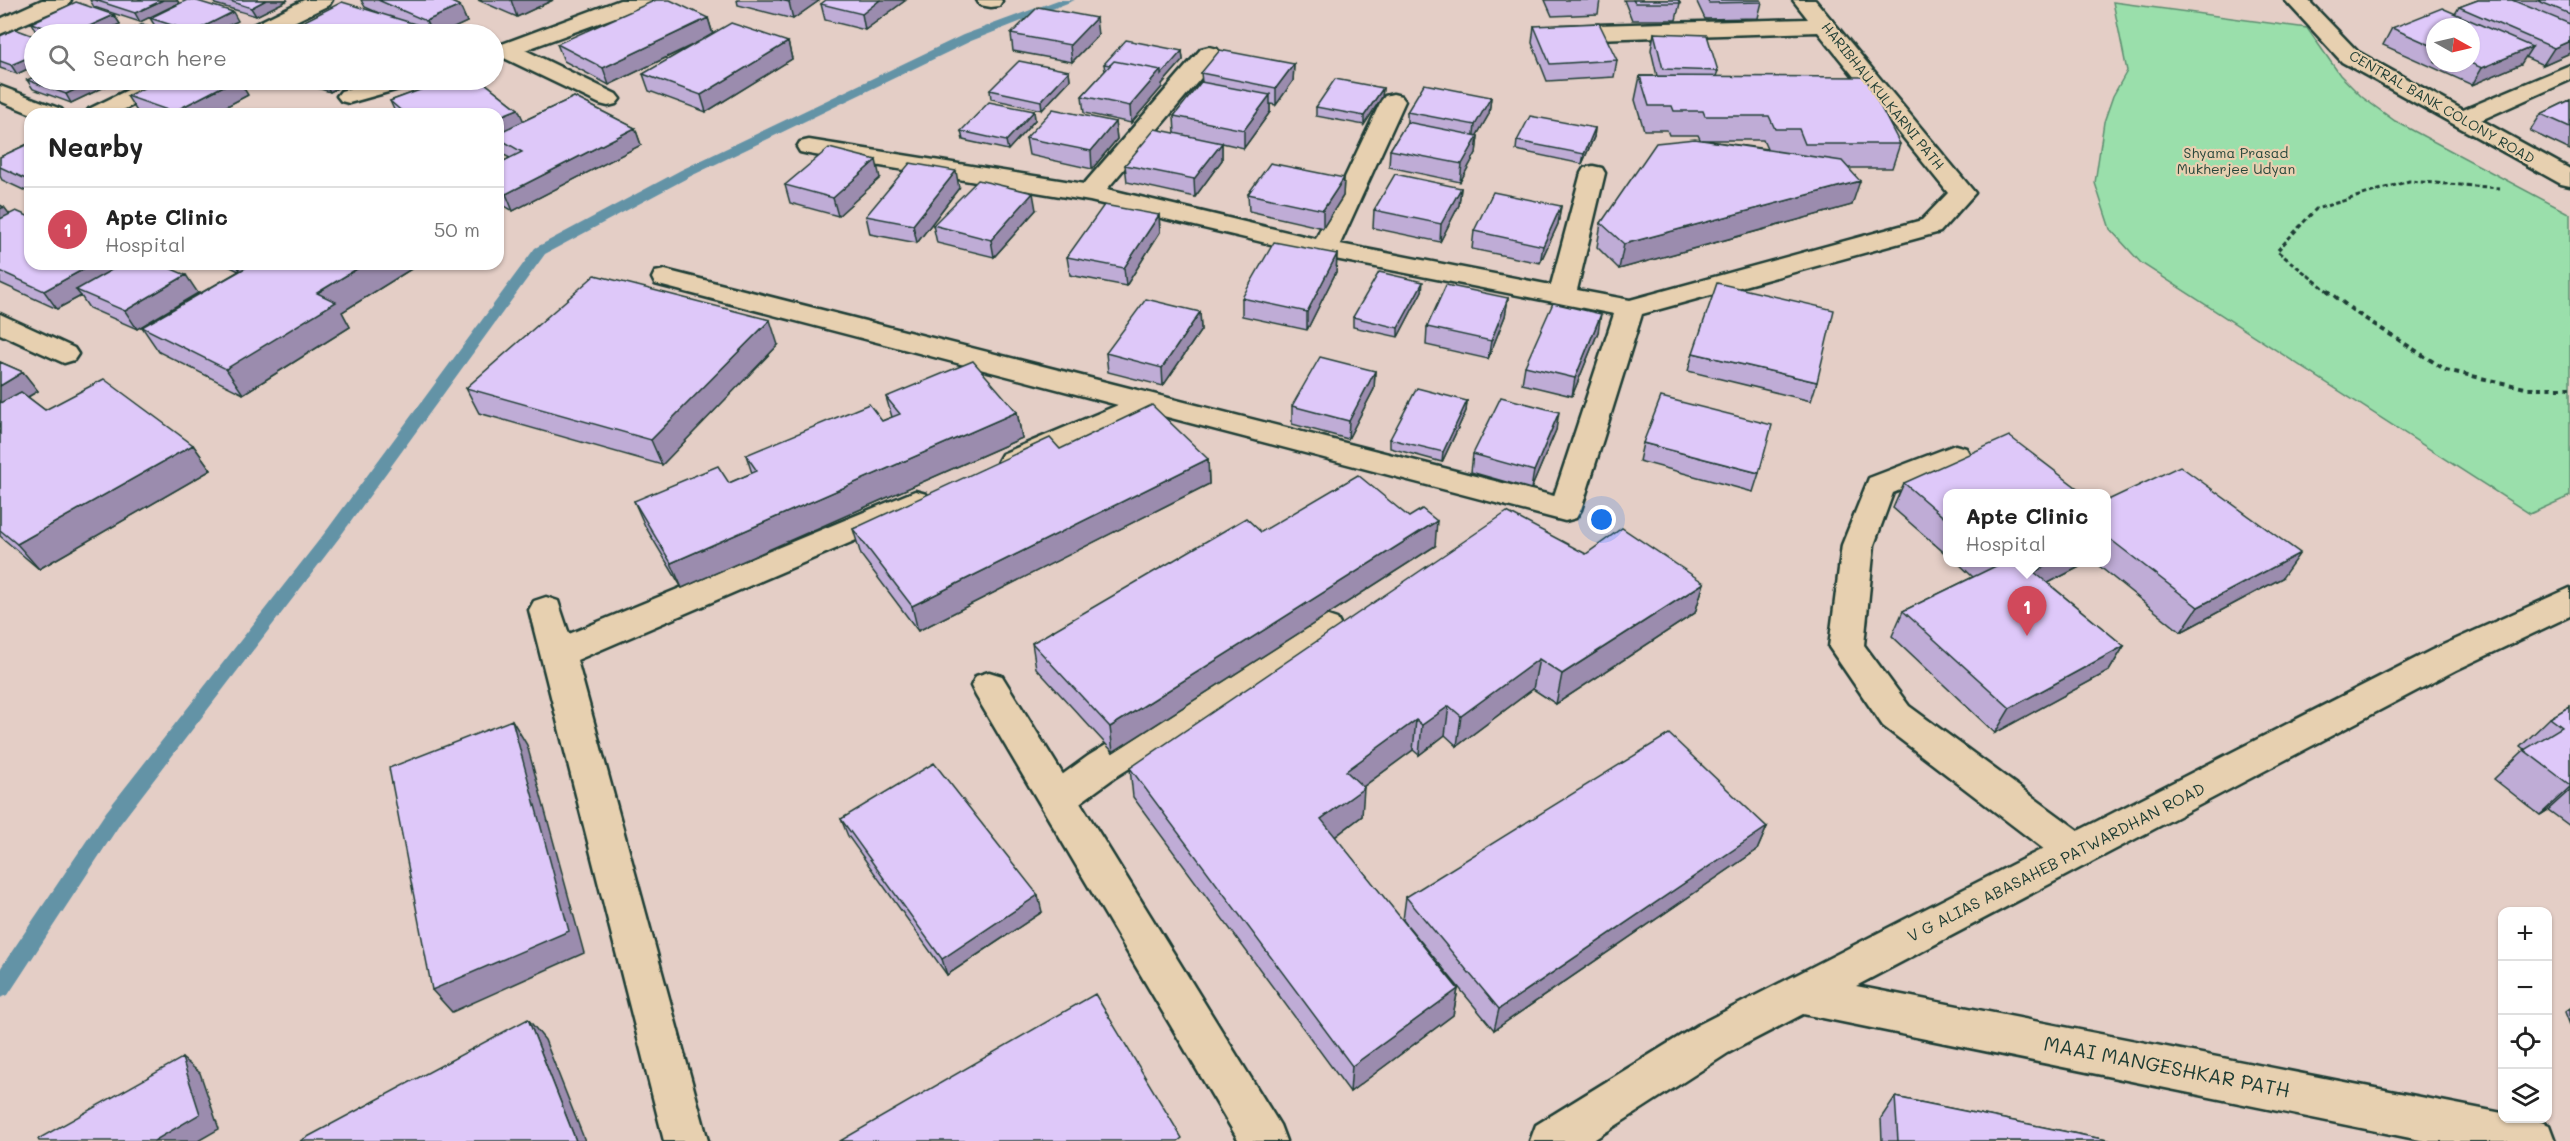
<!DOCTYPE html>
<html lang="en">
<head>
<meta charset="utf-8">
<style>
	:root { --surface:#fff; --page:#f6f6f6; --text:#222; --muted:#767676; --line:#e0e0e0; --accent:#d1495b }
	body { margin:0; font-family:Mali,sans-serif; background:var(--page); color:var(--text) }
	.controls { position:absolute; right:18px; bottom:18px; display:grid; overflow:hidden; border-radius:12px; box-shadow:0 2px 4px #0004 }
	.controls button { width:54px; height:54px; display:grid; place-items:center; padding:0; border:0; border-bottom:2px solid var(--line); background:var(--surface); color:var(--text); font:30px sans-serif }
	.compass { position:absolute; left:2426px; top:18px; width:54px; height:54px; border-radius:50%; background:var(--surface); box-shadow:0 2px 4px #0004; rotate:98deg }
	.you { position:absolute; left:1602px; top:520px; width:21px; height:21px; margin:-15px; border:4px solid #fff; border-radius:50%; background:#1a73e8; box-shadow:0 0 0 9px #1a73e833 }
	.badge { display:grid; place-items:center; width:39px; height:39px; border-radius:50%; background:var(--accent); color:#fff; font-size:20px; font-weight:700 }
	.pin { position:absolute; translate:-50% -50px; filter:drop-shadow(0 2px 3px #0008) }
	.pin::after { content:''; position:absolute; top:32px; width:21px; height:18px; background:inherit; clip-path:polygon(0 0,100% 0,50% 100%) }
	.popup { position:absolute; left:1943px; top:489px; width:168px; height:78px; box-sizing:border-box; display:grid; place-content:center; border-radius:12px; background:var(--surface); filter:drop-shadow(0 2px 4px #0005); font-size:20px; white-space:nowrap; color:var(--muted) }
	.popup b { font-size:22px; color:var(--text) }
	.popup::after { content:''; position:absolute; left:50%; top:100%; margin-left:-12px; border:12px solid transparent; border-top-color:var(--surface) }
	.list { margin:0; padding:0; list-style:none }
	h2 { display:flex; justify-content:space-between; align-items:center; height:78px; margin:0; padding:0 24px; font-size:26px }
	h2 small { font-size:20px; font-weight:400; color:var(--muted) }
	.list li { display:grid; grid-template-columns:39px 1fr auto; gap:18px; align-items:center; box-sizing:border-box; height:84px; padding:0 24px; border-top:2px solid var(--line) }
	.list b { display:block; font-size:22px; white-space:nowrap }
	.list p { margin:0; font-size:20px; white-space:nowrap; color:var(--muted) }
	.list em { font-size:20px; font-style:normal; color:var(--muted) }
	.icon { flex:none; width:33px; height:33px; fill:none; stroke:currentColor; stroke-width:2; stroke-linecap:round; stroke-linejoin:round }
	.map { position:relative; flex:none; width:2570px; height:1141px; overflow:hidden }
	.search { position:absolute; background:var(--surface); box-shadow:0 2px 4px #0004; left:24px; top:24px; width:480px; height:66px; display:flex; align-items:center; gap:15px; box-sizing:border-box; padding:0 21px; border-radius:33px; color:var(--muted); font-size:22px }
	.panel { position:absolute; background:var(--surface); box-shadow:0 2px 4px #0004; left:24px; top:108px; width:480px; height:162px; border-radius:18px }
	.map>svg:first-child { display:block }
</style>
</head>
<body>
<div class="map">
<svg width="2570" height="1141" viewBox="0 0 2570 1141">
	<rect width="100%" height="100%" fill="#e4cec6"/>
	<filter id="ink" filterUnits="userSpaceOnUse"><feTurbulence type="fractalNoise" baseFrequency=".0167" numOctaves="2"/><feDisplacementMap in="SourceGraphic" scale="12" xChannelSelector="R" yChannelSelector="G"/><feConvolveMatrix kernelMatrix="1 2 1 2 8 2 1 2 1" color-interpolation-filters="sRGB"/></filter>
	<g filter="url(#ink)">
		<path fill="#9adfab" stroke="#5c8e70" stroke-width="1.5" d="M2113,2L2307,28L2340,75L2362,97L2395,121L2570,214V496L2530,514L2141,263L2110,229L2095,183L2104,122L2113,96L2127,71Z"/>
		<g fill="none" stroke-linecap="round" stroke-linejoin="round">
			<path fill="#6493a6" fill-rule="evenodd" d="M1058,0H1075L971,41L691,176L545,254L339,538L120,824L8,995L0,998V969L106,812L327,530L535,248L681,170L963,35Z"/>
			<g stroke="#1f3d34" stroke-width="5">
				<path id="service" d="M1955,445L1966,448L1970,455L1966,462L1893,493L1874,545L1864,645L1909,706L2090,839L2095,851L2090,863L2076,868L2062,863L1883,726L1829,647L1842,545L1869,478Z
					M1325,615L1337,619L1342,628L1337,637L1114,778L1070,810L1057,815L1044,810L1038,799L1044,788L1088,756L1313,619Z"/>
			</g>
			<g stroke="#1f3d34" stroke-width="5">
				<path id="minor" d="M42,0H71L68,5L0,34V19Z
					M304,0H332L329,5L269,34H242L245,29Z
					M620,0H651L648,5L525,50L616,94L620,99L616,104L608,106L600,104L504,58L494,61V47Z
					M977,0H1001L1002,1L999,6L991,7L980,5Z
					M1793,0H1815L1975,193L1940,232L1642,314L1581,510L1576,518L1565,521L1152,413L1013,471L1002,468L998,461L1002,454L1118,405L655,284L652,278L655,272L665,270L1554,496L1614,314L1325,257L1090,201L809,154L800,152L797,147L800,142L809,140L1084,184L1201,49L1209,47L1217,49L1220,54L1217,59L1107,189L1316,239L1381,101L1385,96L1393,94L1401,96L1405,101L1340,244L1551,285L1581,173L1584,168L1593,166L1602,168L1605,173L1577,290L1630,300L1922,220L1948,193L1818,32L1562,40L1554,38L1551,33L1554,28L1562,26L1808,19Z
					M2285,0H2308L2358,52L2463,110L2570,65V80L2481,120L2570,169V186L2561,184L2342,62Z
					M148,80H176L173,85L115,114H85L89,109Z
					M382,80H416L413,85L349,103L341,101L337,96L341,91Z
					M0,86L61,109L65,114H32L0,101Z
					M0,314L74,348L78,354L74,360L64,363L0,334Z
					M915,491L926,494L931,502L926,510L577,660L708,1141H664L529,610L534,601L546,597L558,601L569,634Z
					M989,672L1002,676L1280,1125L1286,1141H1239L976,696L971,686L976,676Z"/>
			</g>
			<g stroke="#1f3d34" stroke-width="5">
				<path id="tertiary" d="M2570,588V616L2456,670L1856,986L2502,1113V1118H2531L2549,1125L2555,1141H2425L1803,1014L1728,1053L1592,1141H1530L1536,1125L1698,1025L2432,650Z"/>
			</g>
			<path stroke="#1f3d34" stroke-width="3" stroke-dasharray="4.5 3" stroke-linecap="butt" d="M2329,292L2277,251L2316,209L2409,181L2500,188"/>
			<path stroke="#1f3d34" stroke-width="4" stroke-dasharray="5 4.5" stroke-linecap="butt" d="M2327,290L2355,312L2446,370L2525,388H2570"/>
			<use href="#service" fill="#e7d0b0" fill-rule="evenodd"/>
			<use href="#minor" fill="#e7d0b0" fill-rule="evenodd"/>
			<use href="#tertiary" fill="#e7d0b0" fill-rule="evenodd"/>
		</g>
		<path fill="#bfacd6" stroke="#1f3d34" stroke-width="1.5" fill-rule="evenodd" d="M90,0H177L179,3L140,22L94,7Z
			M213,0H288L256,16L215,4Z
			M361,0H447L460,6L467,22L441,34H426L365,7Z
			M478,0H553L517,17Z
			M737,0H820L793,19L738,5Z
			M906,0L865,30L825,20L821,4Z
			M1545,0H1600L1598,14L1552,16Z
			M1624,0H1678L1680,3L1676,20H1632Z
			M1696,0H1761L1762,2L1758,18L1705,19Z
			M2478,0H2570V53L2543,65L2525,57L2521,64L2472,85L2383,45L2392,28L2455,14L2459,7ZM2435,27L2471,63H2435Z
			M114,15L120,24L97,34H45L36,32L31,23Z
			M150,18L238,21L210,34H180L155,26Z
			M708,18L713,34L788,42L792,59L706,112L649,91L643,74L699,42L609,85L564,61L557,44Z
			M1534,26L1617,60L1614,77L1547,81L1532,43Z
			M1654,33L1718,71L1716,76L1900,144L1892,168H1849L1852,205L1619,269L1597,247L1601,223L1700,139L1698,135H1669L1667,130H1644L1635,100L1640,76H1657L1651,50ZM1702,140H1763L1767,149Z
			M1011,34L1098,35L1072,62L1013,51Z
			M0,36H34V66L17,74L0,68Z
			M1182,51L1183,60L1162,84V87L1131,123L1084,113L1082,96L1105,71L1104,64Z
			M1294,64L1293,81L1276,105L1270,104V112L1244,148L1222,143V160L1195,197L1127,182L1125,165L1175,133L1174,116L1202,82L1201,73Z
			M1069,71L1070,80L1042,110L991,99L990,90Z
			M27,80H119L71,103L33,89Z
			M292,80H352L330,92Z
			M447,80H481L518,109L523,121L574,97L635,128L641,145L513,211L498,202V164L510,158L500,153L498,148V114H396L390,101Z
			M1383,88L1382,97L1364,125L1316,116V107Z
			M248,95L212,114H139L138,113L127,96Z
			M1491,97L1489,114L1477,135L1478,136L1476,153L1460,182L1389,167L1390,150L1407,123V112Z
			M2570,100V150L2530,131L2541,114Z
			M1034,111L1035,120L1008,150L963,140L961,131Z
			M1115,122L1117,139L1092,169L1029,155L1026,138Z
			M1595,128L1594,137L1582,164L1516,150L1517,141Z
			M30,143V193L2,180L0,176V157Z
			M880,178L838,216L790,203L785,185Z
			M1344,178L1343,196L1323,228L1249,211L1248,194Z
			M959,188L917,243L870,234L866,216Z
			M1461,188L1459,205L1440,242L1373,228L1374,210Z
			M0,205L4,207L9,214L30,264H120L198,293L137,329L89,308L81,296L57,309L0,283Z
			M1561,206L1558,224L1540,263L1472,249L1474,231Z
			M1036,210L994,257L937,243L933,225Z
			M1159,215L1160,232L1126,286L1070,275L1067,257Z
			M1337,254L1336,272L1307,330L1242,316V298Z
			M224,264H255L267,269L416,266L342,312L350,327L243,394L159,352L142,327L239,271Z
			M1422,291L1398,337L1353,327V317Z
			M1508,298L1505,316L1488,359L1426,345L1427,327Z
			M1200,312L1201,330L1163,386L1108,372L1106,353Z
			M1598,332L1572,396L1522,384L1525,366Z
			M778,345L662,465L479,413L466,388Z
			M1693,353L1817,382L1811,401L1688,371Z
			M0,362L23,372L38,391L28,397L45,410L193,445L211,470L39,569L0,536Z
			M1375,371L1374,389L1348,439L1292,424V406Z
			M886,397L1017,412L1022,438L682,588L645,526L634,501L729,483L752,473L746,455L882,421L892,417Z
			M1467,401L1466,411L1442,462L1390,448V439Z
			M1556,430L1531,489L1471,472L1473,454Z
			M1643,443L1759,473L1753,492L1639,461Z
			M1060,449L1208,459L1209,484L918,631L861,555L853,529Z
			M1904,483L1947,494V555L1893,508Z
			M2106,501L2282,578L2181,632L2094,562H2106Z
			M1261,532L1435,546L1113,752L1036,668L1032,643Z
			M1586,554L1704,583L1695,613L1556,704L1533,689L1457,746L1445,735L1419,755L1413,750L1363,787L1362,816L1335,837L1458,989L1453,1015L1350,1092L1133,797L1130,768Z
			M1957,562H2089L2048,583L2124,646L2109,671L1995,733L1892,636L1903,611L1973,577Z
			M2570,706V826L2548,810L2540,815L2494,779L2524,750L2520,747L2550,718Z
			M841,819L1042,912L947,975L848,836Z
			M1767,827L1757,850L1494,1030L1403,920L1406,897Z
			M2570,1008V1025L2565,1012Z
			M1895,1097L2112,1141H1882L1881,1118Z"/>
		<path fill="#9b8cae" stroke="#1f3d34" stroke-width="1.5" d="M163,0H177L179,3L140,22L135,13Z
			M266,0H288L256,16L251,8Z
			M511,0H553L517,17Z
			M792,0H820L793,19L789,2Z
			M880,0H906L865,30L862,14Z
			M460,6L467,22L441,34H432L426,21Z
			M233,12L238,21L210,34H195L193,32Z
			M114,15L120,24L97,34H72Z
			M708,18L713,35L609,85L603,68Z
			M1096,18L1098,35L1072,62L1070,45Z
			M415,24L419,34H396Z
			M2570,41V53L2543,65L2554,48Z
			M788,42L792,59L706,112L701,95Z
			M2532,47L2521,64L2472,85L2482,68Z
			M1182,51L1183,60L1162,84V87L1131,123L1130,106L1161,70Z
			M34,55V66L17,74L11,65Z
			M1294,64L1293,81L1276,105V88Z
			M1069,71L1070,80L1042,110L1041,101Z
			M95,80H119L71,103L66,94Z
			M235,80H239L248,95L212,114H174L173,112Z
			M323,80H352L330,92Z
			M1383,88L1382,97L1364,125V116Z
			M1270,95V112L1244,148V130Z
			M1491,97L1489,114L1473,142L1475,125Z
			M518,109L526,126L498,137V117Z
			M1034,111L1035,120L1008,150L1006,141Z
			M1115,122L1117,139L1092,169L1091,151Z
			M635,128L641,145L513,211L506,194Z
			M1595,128L1594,137L1582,164L1584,154Z
			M1478,136L1476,153L1460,182L1462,164Z
			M1222,143V160L1195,197L1194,179Z
			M876,160L880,178L838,216L833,198Z
			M956,171L959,188L917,243L913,225Z
			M1344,178L1343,196L1323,228V210Z
			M1860,181L1852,205L1619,269L1624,244Z
			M1461,188L1459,205L1440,242L1441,224Z
			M1033,193L1036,210L994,257L991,240Z
			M1561,206L1558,224L1540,263L1543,246Z
			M4,207L11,216L0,222V209Z
			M1159,215L1160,232L1126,286L1124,268Z
			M1337,254L1336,272L1307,330V312Z
			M93,264H120L125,271L76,290L81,296L57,309L44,291Z
			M236,264H255L241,272Z
			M365,264H415L416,266L342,312L350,327L243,394L226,369L317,293Z
			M186,275L198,293L137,329L125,311Z
			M1423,282L1422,291L1398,337V328Z
			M1508,298L1505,316L1488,359L1491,341Z
			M1200,312L1201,330L1163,386L1162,368Z
			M1601,314L1598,332L1572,396L1575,378Z
			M770,320L778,345L662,465L651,440Z
			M1375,371L1374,389L1348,439L1349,421Z
			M23,372L38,391L0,413V386Z
			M1467,401L1466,411L1442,462L1443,452Z
			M1017,412L1022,438L682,588L671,563Z
			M1559,412L1556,430L1531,489L1534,471Z
			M193,445L211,470L39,569L17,544Z
			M1208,459L1209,484L918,631L912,606Z
			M1437,521L1435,546L1113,752L1110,727Z
			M2300,553L2282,578L2181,632L2198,607Z
			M2053,562H2089L2021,597L2034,572Z
			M1704,583L1695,613L1556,704L1562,674Z
			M2124,646L2109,671L1995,733L2010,708Z
			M1539,659L1533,689L1457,746L1461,716Z
			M1449,706L1445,735L1419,755L1422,725Z
			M512,720L527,745L584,953L452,1012L432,990Z
			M1416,720L1413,750L1345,800L1346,771Z
			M2570,787V790L2548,810L2540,815Z
			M1364,788L1362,816L1320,848L1321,819Z
			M1767,827L1757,850L1494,1030L1499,1009Z
			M1038,895L1042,912L947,975L942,959Z
			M1458,989L1453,1015L1350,1092L1352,1066Z
			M528,1019L545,1040L585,1141H576Z
			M182,1058L200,1073L219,1129L198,1141H154Z"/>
		<path fill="#dec8f9" stroke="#1f3d34" stroke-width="1.5" d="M95,0H163L135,13Z
			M187,0H194L233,12L193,32L150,18Z
			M227,0H266L251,8Z
			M378,0H447L460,6L426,21Z
			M656,0H670L708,18L603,68L557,44Z
			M780,0H792L789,2Z
			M826,0H880L862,14L821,4Z
			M1633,0H1678L1680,3H1635Z
			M1707,0H1761L1762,2L1709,3Z
			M2478,0H2512L2570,24V41L2554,48L2459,7Z
			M2536,0H2570V14Z
			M76,2L114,15L72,34H65L31,23Z
			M342,2L415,24L396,34H279Z
			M1038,7L1096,18L1070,45L1011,34Z
			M2442,8L2532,47L2482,68L2470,63L2471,27H2435V47L2392,28Z
			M731,23L788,42L701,95L643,74Z
			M1599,23L1617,60L1550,64L1534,26Z
			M143,24L175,34H121Z
			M15,29L34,36V55L11,65L0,61V36Z
			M1654,33L1707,35L1718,71L1663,69Z
			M1126,40L1182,51L1161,75V70L1114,61L1110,65L1104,64Z
			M1220,50L1294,64L1276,88L1201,73Z
			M1019,61L1069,71L1041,101L990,90Z
			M1114,61L1161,70L1130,106L1082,96Z
			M1640,76L1865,77L1900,144H1805L1799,129H1775L1769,116H1705L1703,111H1674L1672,106H1649Z
			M34,77V80H95L66,94L27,80Z
			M1335,79L1383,88L1364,116L1316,107Z
			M160,80H235L173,112L127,96Z
			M447,80H481L518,109L498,117V114H405L390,101Z
			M1201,82L1270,95L1244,130L1174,116Z
			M1424,84L1491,97L1475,125L1407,112Z
			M574,97L635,128L506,194L498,189V164L522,152L498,138V133Z
			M2570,100V127L2541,114Z
			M989,102L1034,111L1006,141L961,131Z
			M1053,109L1115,122L1091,151L1026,138Z
			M1530,116L1595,128L1584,154L1517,141Z
			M1407,122L1478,136L1462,164L1390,150Z
			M1155,129L1222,143L1194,179L1125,165Z
			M1695,139L1842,161L1860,181L1624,244L1601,223L1656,143Z
			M30,143V181L0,167V157Z
			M829,148L876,160L833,198L785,185Z
			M910,163L956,171L913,225L866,216Z
			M1270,163L1344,178L1323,210L1248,194Z
			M1395,174L1461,188L1441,224L1374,210Z
			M978,180L1033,193L991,240L933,225Z
			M1493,192L1561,206L1543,246L1474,231Z
			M1104,205L1159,215L1124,268L1067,257Z
			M16,211L30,217V264H93L44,291L0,271V219Z
			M1274,242L1337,254L1307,312L1242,298Z
			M122,264H160L186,275L125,311L76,290Z
			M252,264H255L267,269L275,264H365L317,293L336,302L226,369L142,327Z
			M1379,272L1423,282L1398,328L1353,317Z
			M595,275L770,320L651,440L466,388Z
			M1717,283L1834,310L1817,382L1693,353Z
			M1446,285L1508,298L1491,341L1427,327Z
			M1146,299L1200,312L1162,368L1106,353Z
			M1553,303L1601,314L1575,378L1525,366Z
			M1320,357L1375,371L1349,421L1292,406Z
			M973,361L1017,412L671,563L634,501L718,466L729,483L757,471L746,455L869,404L882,421L900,414L886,397Z
			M0,362L23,372L0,386Z
			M104,379L193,445L17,544L0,530V403L21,392L45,410Z
			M1417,388L1467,401L1443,452L1390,439Z
			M1501,397L1559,412L1534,471L1473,454Z
			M1661,397L1772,425L1759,473L1643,443Z
			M1152,405L1208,459L912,606L853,529L1050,438L1060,449Z
			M2009,436L2085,494H1947V520L1904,483Z
			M2180,466L2300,553L2198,607L2106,536V501Z
			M1358,475L1409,517L1422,509L1437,521L1110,727L1032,643L1246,518L1261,532Z
			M1507,512L1586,554L1622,528L1704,583L1562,674L1539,659L1461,716L1449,706L1422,725L1416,720L1346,771L1364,788L1321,819L1458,989L1352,1066L1130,768Z
			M1998,562H2053L2034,572L2124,646L2010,708L1903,611L2000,564Z
			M2570,706V785L2524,750L2562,727L2550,718Z
			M512,720L569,931L432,990L389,768Z
			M1669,734L1767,827L1499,1009L1406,897Z
			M934,763L1038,895L942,959L841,819Z
			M1095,994L1182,1138L1178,1141H840Z
			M528,1019L576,1141H300Z
			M182,1058L200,1114L154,1141H39L38,1139Z
			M1895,1097L2112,1141H1898Z"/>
	</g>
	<g text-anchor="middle" stroke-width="4.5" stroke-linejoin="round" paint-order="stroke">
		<g font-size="14" fill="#1f3d34" stroke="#e7d0b0">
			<text transform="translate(1883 96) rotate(51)" y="5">HARIBHAU KULKARNI PATH</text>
			<text transform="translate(2442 107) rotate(30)" y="5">CENTRAL BANK COLONY ROAD</text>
		</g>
		<g font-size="14" fill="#25453a" stroke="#e7d0b0">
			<text x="2236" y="158">Shyama Prasad<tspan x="2236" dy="16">Mukherjee Udyan</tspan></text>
		</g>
		<g font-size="16" fill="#1f3d34" stroke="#e7d0b0">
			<text transform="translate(2056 862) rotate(-27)" y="6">V G ALIAS ABASAHEB PATWARDHAN ROAD</text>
		</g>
		<g font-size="20" fill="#1f3d34" stroke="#e7d0b0">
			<text transform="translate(2167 1067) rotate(11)" y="7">MAAI MANGESHKAR PATH</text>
		</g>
	</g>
</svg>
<div class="controls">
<button>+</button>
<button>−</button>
<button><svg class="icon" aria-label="locate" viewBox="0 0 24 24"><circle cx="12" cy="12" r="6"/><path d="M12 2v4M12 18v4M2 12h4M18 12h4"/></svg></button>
<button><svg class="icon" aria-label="layers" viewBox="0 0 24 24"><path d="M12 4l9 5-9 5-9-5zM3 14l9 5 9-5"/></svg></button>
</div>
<svg class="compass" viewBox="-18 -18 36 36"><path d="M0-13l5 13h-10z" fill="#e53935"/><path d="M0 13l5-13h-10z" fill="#767676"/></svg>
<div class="you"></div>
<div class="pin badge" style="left:2027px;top:636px">1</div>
<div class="popup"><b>Apte Clinic</b>Hospital</div>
<div class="search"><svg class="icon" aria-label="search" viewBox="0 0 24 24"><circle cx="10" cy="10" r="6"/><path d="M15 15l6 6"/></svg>Search here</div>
<section class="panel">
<h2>Nearby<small></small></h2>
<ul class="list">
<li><span class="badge">1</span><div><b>Apte Clinic</b><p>Hospital</p></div><em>50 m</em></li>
</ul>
</section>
</div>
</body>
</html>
